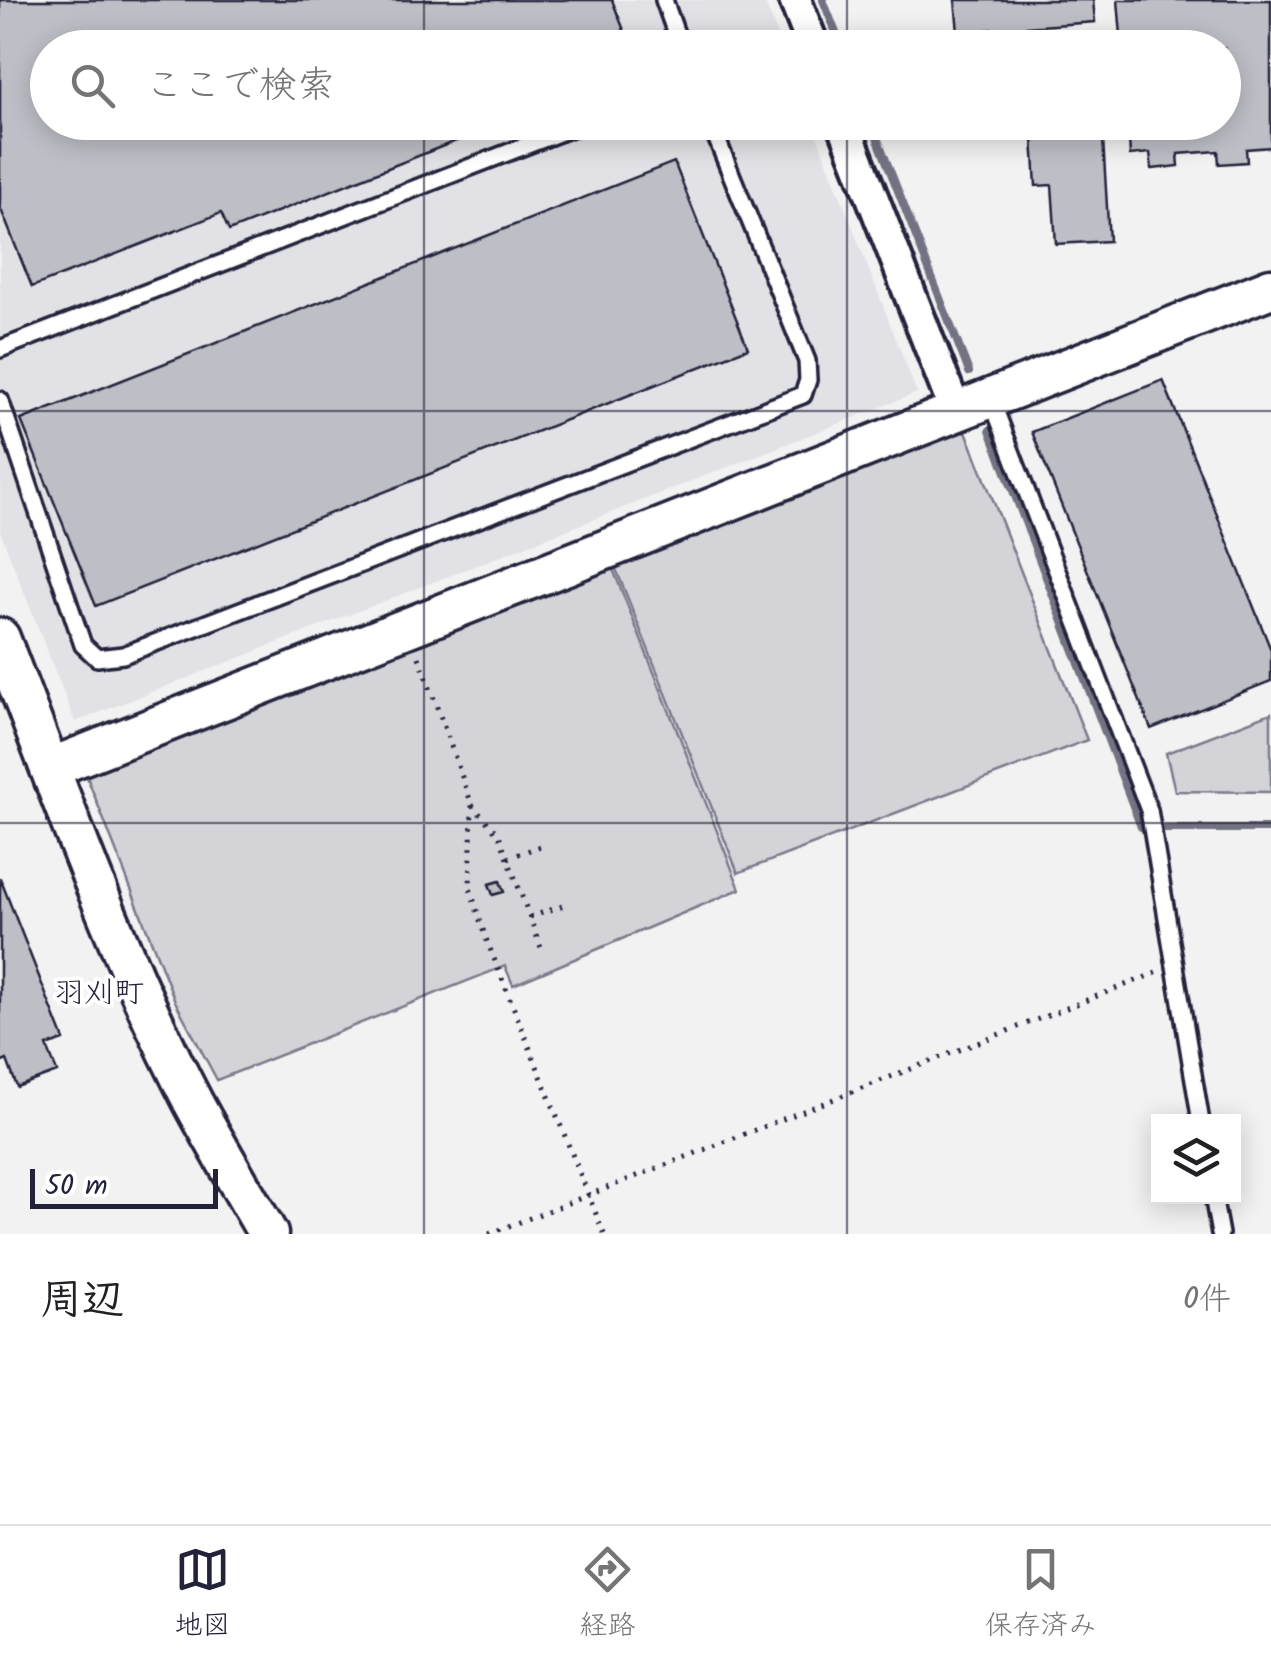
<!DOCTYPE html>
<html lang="ja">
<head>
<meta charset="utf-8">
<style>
	:root { --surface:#fff; --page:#f2f2f2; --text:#202124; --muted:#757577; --line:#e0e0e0; --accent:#22223b }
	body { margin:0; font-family:Kalam,"Klee One",sans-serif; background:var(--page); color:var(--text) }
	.controls { position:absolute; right:30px; bottom:30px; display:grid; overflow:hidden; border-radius:0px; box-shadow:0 5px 25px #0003 }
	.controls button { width:90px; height:90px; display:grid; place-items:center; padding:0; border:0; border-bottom:2px solid var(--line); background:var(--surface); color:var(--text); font:50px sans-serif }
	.scale { position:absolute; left:30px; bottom:25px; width:188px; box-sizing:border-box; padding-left:10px; border:5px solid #22223b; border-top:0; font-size:28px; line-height:35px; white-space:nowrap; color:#22223b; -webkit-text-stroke:8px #fff; paint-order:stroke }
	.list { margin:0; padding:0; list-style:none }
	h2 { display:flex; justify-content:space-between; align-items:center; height:130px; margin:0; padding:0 40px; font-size:42px }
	h2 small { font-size:32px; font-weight:400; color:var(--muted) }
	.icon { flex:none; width:55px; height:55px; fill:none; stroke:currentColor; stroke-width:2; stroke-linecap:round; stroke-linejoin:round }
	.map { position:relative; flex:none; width:1271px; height:1234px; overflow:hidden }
	.search { position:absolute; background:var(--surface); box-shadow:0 5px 25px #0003; left:30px; right:30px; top:30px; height:110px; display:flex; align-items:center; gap:25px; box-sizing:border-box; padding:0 35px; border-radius:55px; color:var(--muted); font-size:38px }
	.sheet { height:290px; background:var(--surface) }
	nav { display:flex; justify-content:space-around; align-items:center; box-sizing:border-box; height:140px; border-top:2px solid var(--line); background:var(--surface); font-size:28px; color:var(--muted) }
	nav a { display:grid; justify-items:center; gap:5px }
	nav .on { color:var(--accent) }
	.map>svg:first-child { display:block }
</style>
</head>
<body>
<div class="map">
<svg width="1271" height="1234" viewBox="0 0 1271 1234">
	<rect width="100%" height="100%" fill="#f2f2f3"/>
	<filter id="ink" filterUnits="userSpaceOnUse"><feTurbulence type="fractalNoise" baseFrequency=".01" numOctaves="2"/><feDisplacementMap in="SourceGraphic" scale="20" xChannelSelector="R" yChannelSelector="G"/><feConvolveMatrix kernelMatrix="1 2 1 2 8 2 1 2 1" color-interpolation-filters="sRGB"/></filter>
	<g filter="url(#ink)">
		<path fill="#e2e2e6" d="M0,0H764L782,47L48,48V122L812,123L917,393L75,722L0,531Z"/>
		<path fill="#d3d3d8" stroke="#7a7a8a" stroke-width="2.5" d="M966,431L1087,740L738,873L614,564Z
			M611,564L740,889L513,985L505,966L217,1080L175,1001L87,777L99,762Z
			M1271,713V792L1175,791L1166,753Z"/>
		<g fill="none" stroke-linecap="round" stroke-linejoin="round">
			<path stroke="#727282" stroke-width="8" d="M823,0L842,48
				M871,122L969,372
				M990,430L1141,827H1151
				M1166,829H1271"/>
		</g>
		<path fill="#bebec6" stroke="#22223b" stroke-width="2.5" d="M0,0H612L631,48H48V122H504L229,231L221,213L32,287L0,207Z
			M955,0H1093L1095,22L958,32Z
			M1118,0H1271V147L1246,149L1247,162L1219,164L1218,151L1178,154L1179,166L1152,169L1150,153L1130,155L1128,122H1224V48H1122Z
			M1032,122H1102L1109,241L1056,244L1052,185L1036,186Z
			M674,162L748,348L96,606L21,420Z
			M1163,380L1271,650V681L1151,729L1032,432Z
			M0,878L64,1040L47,1046L57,1072L17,1087L7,1060L0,1063Z
			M500,881L504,892L493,895L489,884Z"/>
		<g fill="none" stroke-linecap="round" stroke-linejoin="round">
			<g stroke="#22223b" stroke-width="22">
				<path id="service" d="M664,0L681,48
					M0,349L587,122
					M991,399L1149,810L1201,1122
					M0,400L83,645L97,658L123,655L803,395L808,380L807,361L710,122
					M1213,1196L1220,1234"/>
			</g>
			<g stroke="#22223b" stroke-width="38">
				<path id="minor" d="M795,0L814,48
					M843,122L955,410"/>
			</g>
			<g stroke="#22223b" stroke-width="45">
				<path id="tertiary" d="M0,638C60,793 116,954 193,1102C217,1147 243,1190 268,1234
					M50,768L1271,288"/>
			</g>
			<path stroke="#22223b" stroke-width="5" stroke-dasharray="2.5 8" stroke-linecap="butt" d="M419,657L472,805L470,888L485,936L604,1234
				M472,805L499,835L543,953
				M508,858L546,844
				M530,917L568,904
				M489,1234L1156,973"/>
			<use href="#service" stroke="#fff" stroke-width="15"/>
			<use href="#minor" stroke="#fff" stroke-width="30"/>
			<use href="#tertiary" stroke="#fff" stroke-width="38"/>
		</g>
	</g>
	<path fill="none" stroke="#22223b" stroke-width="2.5" stroke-opacity="0.55" d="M424,0V48M847,0V48M424,122V1234M847,122V1234M0,411H1271M0,823H1271"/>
	<g text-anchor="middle" stroke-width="8" stroke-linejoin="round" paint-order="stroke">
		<g font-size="30" fill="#22223b" stroke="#fff">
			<text x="99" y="1002">羽刈町</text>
		</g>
	</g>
</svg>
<div class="controls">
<button><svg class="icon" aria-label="layers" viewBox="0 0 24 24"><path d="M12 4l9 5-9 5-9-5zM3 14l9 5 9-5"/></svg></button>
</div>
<div class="scale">50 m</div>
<div class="search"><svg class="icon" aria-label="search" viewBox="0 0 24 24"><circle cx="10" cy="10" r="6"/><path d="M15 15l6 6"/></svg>ここで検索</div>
</div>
<section class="sheet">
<h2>周辺<small>0件</small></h2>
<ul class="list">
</ul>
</section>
<nav>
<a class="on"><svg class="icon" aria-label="map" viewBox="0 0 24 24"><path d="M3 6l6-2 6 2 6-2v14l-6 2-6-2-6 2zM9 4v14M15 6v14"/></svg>地図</a>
<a><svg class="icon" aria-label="directions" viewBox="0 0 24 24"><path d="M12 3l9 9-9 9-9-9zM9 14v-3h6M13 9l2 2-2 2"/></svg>経路</a>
<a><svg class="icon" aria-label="saved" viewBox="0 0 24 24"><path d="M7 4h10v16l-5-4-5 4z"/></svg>保存済み</a>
</nav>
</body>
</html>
